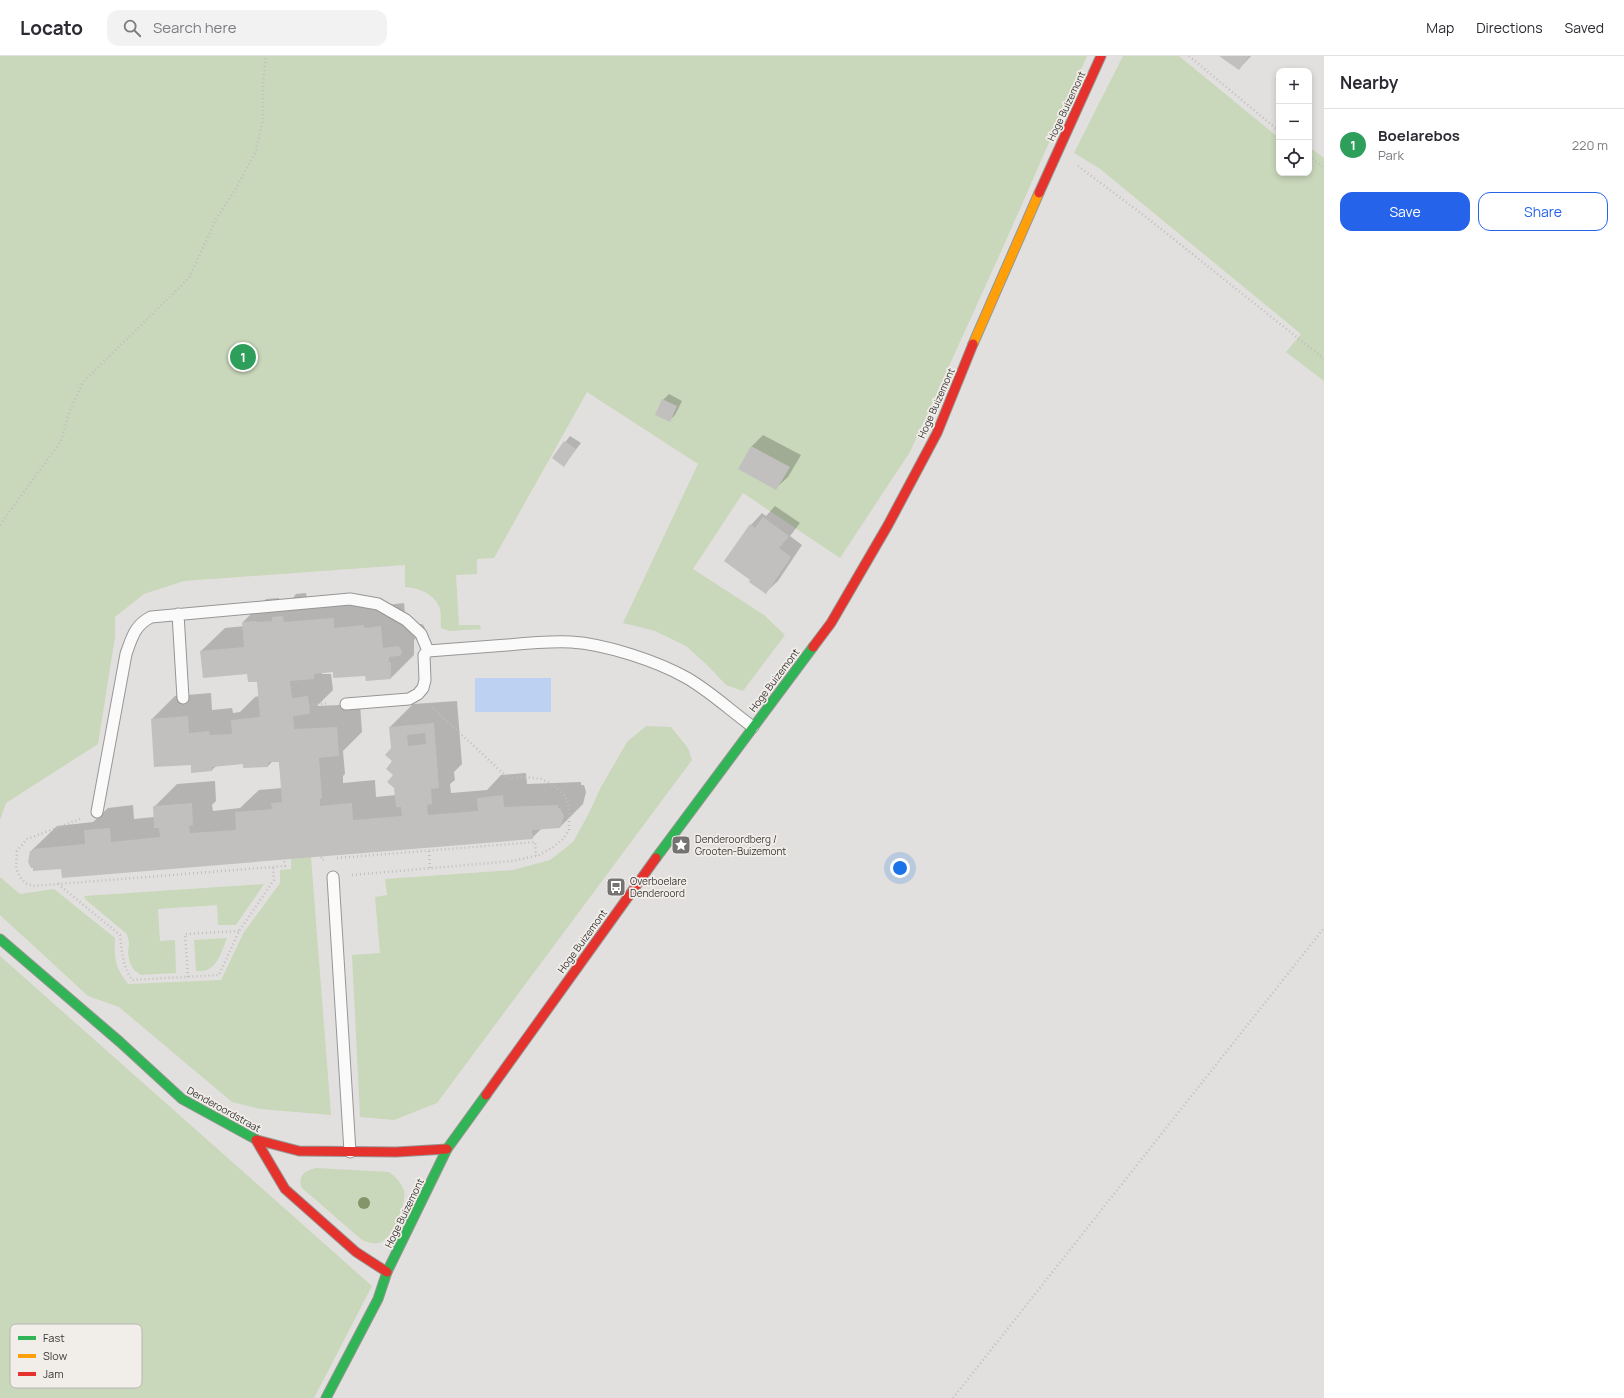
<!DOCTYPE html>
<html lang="en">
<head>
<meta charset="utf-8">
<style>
	:root { --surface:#fff; --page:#f2f2f3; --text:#2b2b33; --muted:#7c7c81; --line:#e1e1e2; --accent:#2563eb }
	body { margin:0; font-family:Manrope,sans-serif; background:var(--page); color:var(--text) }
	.controls { position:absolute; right:12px; top:12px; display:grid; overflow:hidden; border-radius:8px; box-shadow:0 2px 6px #0003 }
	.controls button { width:36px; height:36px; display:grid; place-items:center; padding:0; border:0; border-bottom:1px solid var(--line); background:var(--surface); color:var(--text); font:20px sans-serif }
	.you { position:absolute; left:900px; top:812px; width:14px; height:14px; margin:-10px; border:3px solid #fff; border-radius:50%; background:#1a73e8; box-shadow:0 0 0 6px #1a73e833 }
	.badge { display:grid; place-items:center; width:26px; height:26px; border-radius:50%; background:var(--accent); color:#fff; font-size:13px; font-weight:700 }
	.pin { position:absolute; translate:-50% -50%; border:2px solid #fff; box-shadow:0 1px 4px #0006 }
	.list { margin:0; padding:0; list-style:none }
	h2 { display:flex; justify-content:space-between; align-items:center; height:52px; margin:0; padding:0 16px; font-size:17px }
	h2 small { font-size:13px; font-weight:400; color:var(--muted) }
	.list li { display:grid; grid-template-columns:26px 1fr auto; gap:12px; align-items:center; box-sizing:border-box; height:72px; padding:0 16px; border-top:1px solid var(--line) }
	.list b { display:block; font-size:15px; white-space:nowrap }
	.list p { margin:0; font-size:13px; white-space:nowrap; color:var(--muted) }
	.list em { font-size:13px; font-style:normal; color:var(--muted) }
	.actions { display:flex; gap:8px; padding:12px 16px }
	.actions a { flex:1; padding:9px 0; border:1px solid var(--accent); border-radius:12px; text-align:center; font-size:14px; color:var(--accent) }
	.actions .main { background:var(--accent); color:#fff }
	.icon { flex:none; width:22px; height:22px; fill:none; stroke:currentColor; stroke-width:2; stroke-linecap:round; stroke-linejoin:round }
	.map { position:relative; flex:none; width:1324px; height:1342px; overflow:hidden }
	header { display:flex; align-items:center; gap:24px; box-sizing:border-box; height:56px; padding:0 20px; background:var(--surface); border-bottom:1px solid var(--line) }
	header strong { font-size:19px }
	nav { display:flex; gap:22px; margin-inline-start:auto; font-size:14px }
	.search { width:280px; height:36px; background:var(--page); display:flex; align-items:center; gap:10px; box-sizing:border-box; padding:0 14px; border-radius:12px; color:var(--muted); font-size:15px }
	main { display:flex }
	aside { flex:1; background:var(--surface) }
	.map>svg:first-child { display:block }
</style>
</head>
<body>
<header>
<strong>Locato</strong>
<div class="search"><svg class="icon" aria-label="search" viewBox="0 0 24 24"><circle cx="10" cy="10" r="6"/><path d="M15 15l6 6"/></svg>Search here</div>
<nav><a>Map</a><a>Directions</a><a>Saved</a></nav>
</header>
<main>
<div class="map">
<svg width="1324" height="1342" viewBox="0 0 1324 1342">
	<rect width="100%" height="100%" fill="#e2e0de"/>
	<path fill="#c9d7ba" d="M0,0H1087L1004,189L910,396L840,502L743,437L693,513L764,559L785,579L743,635L726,629L708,610L686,590L655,575L623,567L698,408L587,336L494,502L477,503V518L456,519L459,569H480L481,573L449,575L441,572C440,566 442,556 439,550C433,537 418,532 405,531V509L184,525L144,538L115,561V581L98,688L6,747L0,764Z
		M1123,0H1179L1279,82V117H1309V91L1324,102V325L1286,296L1301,278L1099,112L1074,97Z
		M646,670L671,671L688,692L692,704L437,1047L394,1064L360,1061L352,899L380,897L375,841L387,839L385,823L513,814L550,804L573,786L588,759L601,731L627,686Z
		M311,801L331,1059L260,1053L232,1046L119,951L88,940L0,859V821L20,838L54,833L115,882C114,902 115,912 128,928L221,924L244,876L280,827V814L291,813V803Z
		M264,828L236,869H218L217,849L158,853L160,885L175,884L176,917L141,919L134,914L130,907L128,898L129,887L127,878L86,844L84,840Z
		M227,882C221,897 216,918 196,915L194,884Z
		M0,900L372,1230L314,1342H0Z
		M316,1112L389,1116C395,1120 402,1127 404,1135C407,1146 393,1179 383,1185C376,1189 369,1187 362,1184L302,1132C297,1120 305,1114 316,1112Z"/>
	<path fill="#bdd1f3" d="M475,622H551V656H475Z"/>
	<path fill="#0003" d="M1221,0H1251L1239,13Z
		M669,338L682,345L675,359L669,365L656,358L663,344Z
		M763,379L801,399L788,421L776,432L740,412L752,390Z
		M570,380L581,387L564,409L553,402Z
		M775,450L800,467L790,480L802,489L778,525L766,536L752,523L751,469L762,457L766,460Z
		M306,537L307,543L387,549L404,547L406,569L422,568L424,570L425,573L414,584V599L391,622L367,624L366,619L334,615L322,616V618H331L333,634L317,650L360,648L362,676L343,695L345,718L343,720V727L375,724L376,741L396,739L390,671L413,648L457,645L462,708L454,716L455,724L450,728L451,737L487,734L501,719L526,717L527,728L581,726V729H584L586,736L583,748L560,771L542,772L532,782L62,812L31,795L57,770L93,766L108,752L133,749L134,763L154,761V751L177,728L215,725L216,745L212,749L213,755L240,752L259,734L282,732L279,705H273L268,710L244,711V707L217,709L212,714L192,708L152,663L175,640L211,637L212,654L232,652L233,657L240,656L255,641L259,640L258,625L248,617L201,595L225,572L244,570L243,566L266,543L279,542V544L293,542L296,538Z"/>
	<path fill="#c2c0bf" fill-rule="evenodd" d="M1219,0H1249L1239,14Z
		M662,343L677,350L670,366L655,359Z
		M564,385L576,393L564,411L552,402Z
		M751,390L790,411L776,434L738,413Z
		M763,461L789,480L779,492L791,501L766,538L749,526L750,524L724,505L750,468L755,472Z
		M283,560L284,566L334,562V572L364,569V572L381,570L383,592L398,590L401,593L402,597L399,600L389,601V606H391V623L366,625L365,620L333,622V616L314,618V623L290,625L292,642L308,640L310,658L293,660L294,673L337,671L339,700L319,702L322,742L320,743V750L352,747L353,764L402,760L401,751H396L394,732L387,726L393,719L386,713L392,705L385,699L391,692L389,671L434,667L439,732L431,733L432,748L427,749L428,759L478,755L477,742L503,739L504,751L558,749V752H560L564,760L560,772L532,774L533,783L62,822L61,813L33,815V812H31L28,806L30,795H33L32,793L85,788L84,774L110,772L111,786L160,781L159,772H154L153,750L192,747L193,769L189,770L190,777L236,774L235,756L272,753L271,747L282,746L279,706H268V711L243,712V708L212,711V715L191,717V709L154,711L151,663L188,660L189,677L209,675L210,679L232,678L231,664L260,661L257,626H248L247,618L203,622L200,595L244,591L242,566L256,565V566L272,565V561ZM425,677L426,688L408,690L407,679Z"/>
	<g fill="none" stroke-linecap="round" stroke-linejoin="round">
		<g stroke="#979694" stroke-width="13">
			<path id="lane" d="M178,558L183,642
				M346,648L409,643L418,638L423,632L425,624L424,599L428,595C454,593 481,591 507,589C528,587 550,585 571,586C605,588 657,605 687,622C711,636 731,655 753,671
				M97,756L126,598C132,581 135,569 151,561L350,543L378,548L406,564L421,578L428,595
				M333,821L350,1096"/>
		</g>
		<g stroke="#979694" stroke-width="11">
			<path id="fast" d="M656,802L813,591
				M0,883L120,986L182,1043L257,1084
				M326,1342L378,1243L387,1216L447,1093L486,1039"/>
		</g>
		<g stroke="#979694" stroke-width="11">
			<path id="slow" d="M973,288L1039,137"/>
		</g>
		<g stroke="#979694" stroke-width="11">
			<path id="jam" d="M1039,137L1101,0
				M813,591L831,567L888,469L937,377L973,288
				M486,1039L656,802
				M256,1084L285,1133L356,1196L387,1216
				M257,1084L299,1095L396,1096L447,1093"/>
		</g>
		<path stroke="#c0bfbf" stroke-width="2.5" stroke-dasharray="1 3" stroke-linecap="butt" d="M1189,0L1279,75
			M1309,100L1324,112
			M1078,110L1146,161L1324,303
			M0,469L61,385L69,357L83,326L189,222L216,163L235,134L256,95L263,64V28L266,0
			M309,649L328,647
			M80,763L27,783L17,795L16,812L20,821L25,827L33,830L285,810L284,804
			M429,795L430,812
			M321,801L322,804L325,803
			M337,802L535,786L536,800
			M352,819L513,805L539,799L553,791L563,783L569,774V751L565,740L554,729L541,723L525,721L508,722L432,651
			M58,828L120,879C122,896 122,909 132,924L219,919L239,875L274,824L273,811
			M188,921L185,878L239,875
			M953,1342L1324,872"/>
		<use href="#lane" stroke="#fbfafa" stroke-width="11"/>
		<use href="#fast" stroke="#30b455" stroke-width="9"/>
		<use href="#slow" stroke="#ff9f0a" stroke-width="9"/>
		<use href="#jam" stroke="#e5322d" stroke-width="9"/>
	</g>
	<circle fill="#839469" cx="364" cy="1147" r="6"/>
	<defs>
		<g id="sight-square" transform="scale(1)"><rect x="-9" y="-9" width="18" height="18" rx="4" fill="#757372" stroke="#f1ede9"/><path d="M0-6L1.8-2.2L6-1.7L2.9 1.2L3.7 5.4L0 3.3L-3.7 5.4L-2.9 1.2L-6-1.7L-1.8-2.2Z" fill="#fff"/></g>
		<g id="bus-square" transform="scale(1)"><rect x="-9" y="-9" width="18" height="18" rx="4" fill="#757372" stroke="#f1ede9"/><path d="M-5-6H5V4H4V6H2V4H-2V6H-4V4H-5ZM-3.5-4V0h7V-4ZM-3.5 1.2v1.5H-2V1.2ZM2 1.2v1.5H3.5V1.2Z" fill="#fff"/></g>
	</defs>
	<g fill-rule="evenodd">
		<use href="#sight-square" x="681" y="789"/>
		<use href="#bus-square" x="616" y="831"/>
	</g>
	<g text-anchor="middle" stroke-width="3.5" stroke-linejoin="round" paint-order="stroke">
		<g font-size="10" fill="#3b3938" stroke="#f1ede9">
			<text transform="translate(1066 50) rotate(-65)" y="4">Hoge Buizemont</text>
			<text transform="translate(936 347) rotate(-66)" y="4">Hoge Buizemont</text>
			<text transform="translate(774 624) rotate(-53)" y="4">Hoge Buizemont</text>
			<text transform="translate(582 885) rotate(-54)" y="4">Hoge Buizemont</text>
			<text transform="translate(224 1053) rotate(29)" y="4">Denderoordstraat</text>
			<text transform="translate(404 1157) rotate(-64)" y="4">Hoge Buizemont</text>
		</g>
		<g font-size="10" fill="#3b3938" stroke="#f1ede9" text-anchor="start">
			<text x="695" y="787">Denderoordberg /<tspan x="695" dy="12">Grooten-Buizemont</tspan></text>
			<text x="630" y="829">Overboelare<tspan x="630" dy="12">Denderoord</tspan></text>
		</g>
	</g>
	<rect x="10" y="1268" width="132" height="64" rx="6" fill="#f1ede9" stroke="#bab7b4" stroke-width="1"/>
	<rect x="18" y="1280" width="18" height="4" fill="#30b455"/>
	<rect x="18" y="1298" width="18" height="4" fill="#ff9f0a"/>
	<rect x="18" y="1316" width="18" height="4" fill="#e5322d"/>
	<g font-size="11" fill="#3b3938">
		<text x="43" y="1286">Fast</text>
		<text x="43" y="1304">Slow</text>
		<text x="43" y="1322">Jam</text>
	</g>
</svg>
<div class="controls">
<button>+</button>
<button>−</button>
<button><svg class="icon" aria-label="locate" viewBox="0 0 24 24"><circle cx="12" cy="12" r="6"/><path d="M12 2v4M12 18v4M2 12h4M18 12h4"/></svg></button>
</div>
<div class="you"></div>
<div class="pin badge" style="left:243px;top:301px;background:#2e9e5b">1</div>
</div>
<aside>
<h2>Nearby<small></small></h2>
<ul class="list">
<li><span class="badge" style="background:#2e9e5b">1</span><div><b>Boelarebos</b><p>Park</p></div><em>220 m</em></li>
</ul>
<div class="actions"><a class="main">Save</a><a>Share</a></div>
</aside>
</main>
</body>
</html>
